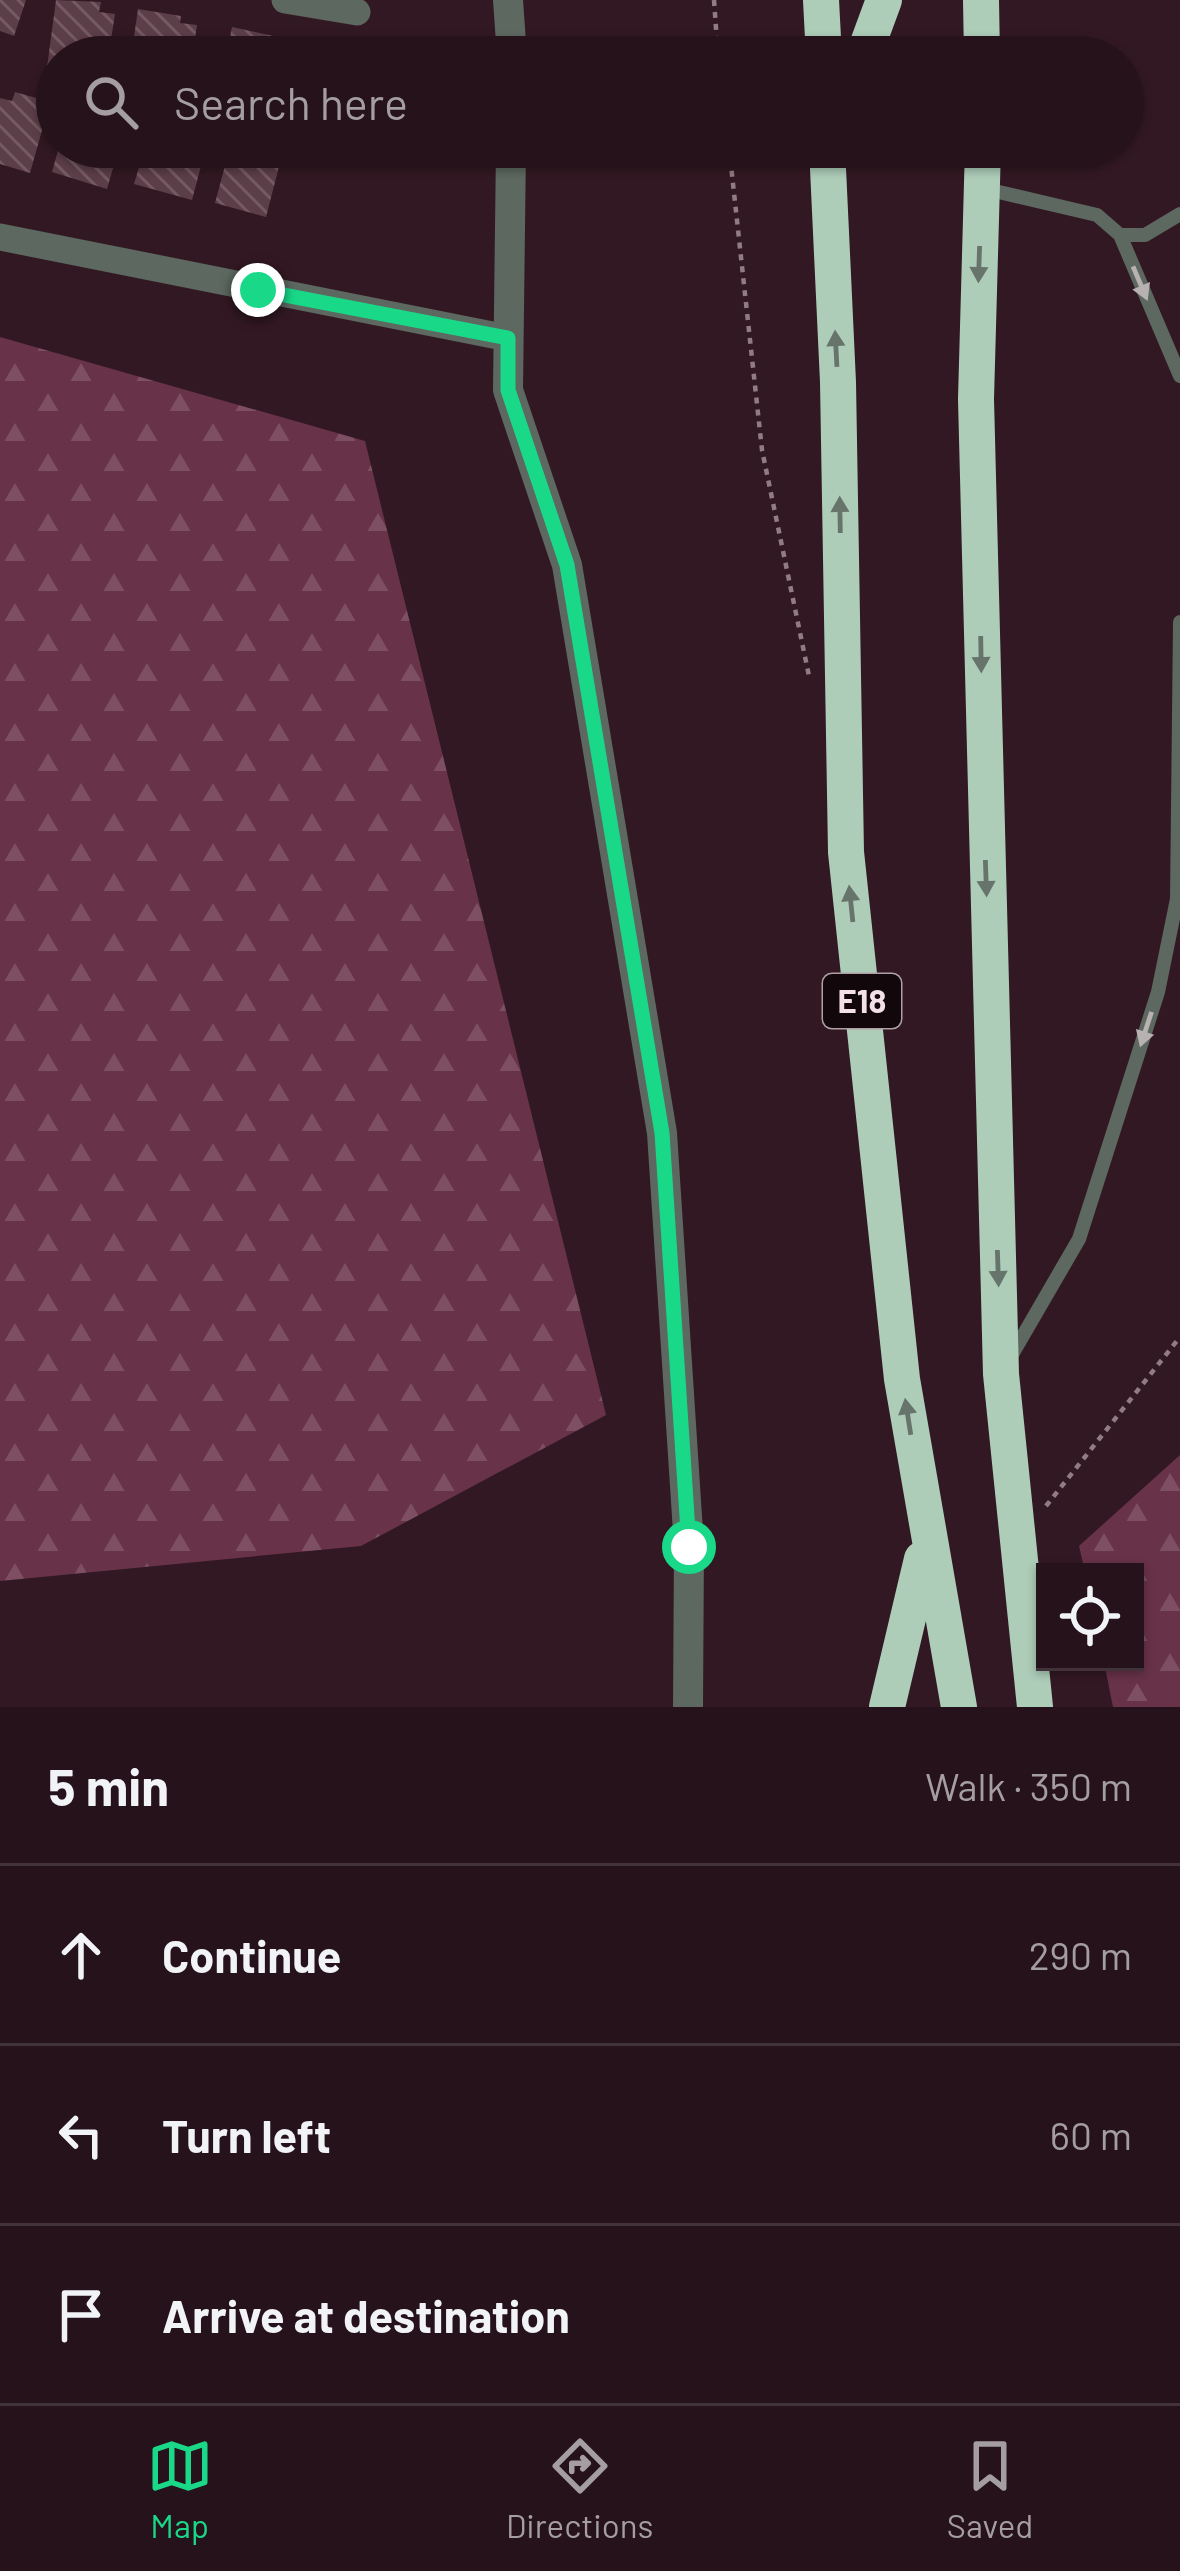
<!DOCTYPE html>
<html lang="en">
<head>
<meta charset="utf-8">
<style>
	:root { --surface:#26121a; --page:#2e1b23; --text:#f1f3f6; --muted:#a49ea2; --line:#423239; --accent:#19d989 }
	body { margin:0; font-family:Barlow,sans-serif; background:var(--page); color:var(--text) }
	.controls { position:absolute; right:36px; bottom:36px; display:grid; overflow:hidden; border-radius:0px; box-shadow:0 3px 9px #0004 }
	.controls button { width:108px; height:108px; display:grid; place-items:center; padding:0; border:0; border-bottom:3px solid var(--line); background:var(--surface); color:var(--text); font:60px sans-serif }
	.stop { position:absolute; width:36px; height:36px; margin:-27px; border:9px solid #19d989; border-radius:50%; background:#fff }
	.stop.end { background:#19d989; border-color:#fff; box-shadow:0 3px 12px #0008 }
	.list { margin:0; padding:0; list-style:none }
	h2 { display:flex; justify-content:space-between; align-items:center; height:156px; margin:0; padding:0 48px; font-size:51px }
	h2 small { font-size:39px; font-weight:400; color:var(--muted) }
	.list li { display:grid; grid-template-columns:78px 1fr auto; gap:36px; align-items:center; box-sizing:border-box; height:180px; padding:0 48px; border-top:3px solid var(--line) }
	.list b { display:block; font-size:45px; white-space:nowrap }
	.list em { font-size:39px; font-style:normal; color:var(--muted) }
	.icon { flex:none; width:66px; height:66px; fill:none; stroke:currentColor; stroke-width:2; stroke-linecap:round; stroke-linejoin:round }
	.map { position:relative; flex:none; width:1180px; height:1707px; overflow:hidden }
	.search { position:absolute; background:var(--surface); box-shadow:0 3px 9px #0004; left:36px; right:36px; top:36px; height:132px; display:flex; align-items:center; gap:30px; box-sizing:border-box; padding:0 42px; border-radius:66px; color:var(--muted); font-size:45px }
	.sheet { height:696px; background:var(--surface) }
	nav { display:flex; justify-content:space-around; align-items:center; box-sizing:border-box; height:168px; border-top:3px solid var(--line); background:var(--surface); font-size:33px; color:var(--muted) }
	nav a { display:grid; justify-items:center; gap:6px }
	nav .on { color:var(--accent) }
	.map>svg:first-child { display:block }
</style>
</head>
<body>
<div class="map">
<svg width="1180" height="1707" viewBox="0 0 1180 1707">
	<defs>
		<pattern id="forest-firs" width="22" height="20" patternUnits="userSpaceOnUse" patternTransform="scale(3)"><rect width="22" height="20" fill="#683248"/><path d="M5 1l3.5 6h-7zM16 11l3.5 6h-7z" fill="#7e4f62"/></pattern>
		<pattern id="building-back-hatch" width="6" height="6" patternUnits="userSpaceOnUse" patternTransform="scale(3)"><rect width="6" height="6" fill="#5c3e48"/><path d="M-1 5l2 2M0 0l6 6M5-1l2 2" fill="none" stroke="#745a62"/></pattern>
	</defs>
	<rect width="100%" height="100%" fill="#321822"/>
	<path fill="url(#forest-firs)" d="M0,337L365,441L606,1415L361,1546L0,1581Z
		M1180,1455V1707H1113L1104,1662H1135V1572H1085L1079,1546Z"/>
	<path fill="url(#building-back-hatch)" d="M0,0H26L14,36L0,31Z
		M56,0L101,2L99,12L115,14L109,53L57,57V76L46,75Z
		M138,9L181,16L180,23L197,25L192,57H131Z
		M232,27L273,36L271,44L288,47L286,57H226Z
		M15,92L50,102L30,173L0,164V98L12,101Z
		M59,147H119L107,189L52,172Z
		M145,147H206L192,200L134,184Z
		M230,147H284L266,217L215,203Z"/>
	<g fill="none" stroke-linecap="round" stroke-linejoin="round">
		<path stroke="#927c84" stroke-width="4.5" stroke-dasharray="6 6" stroke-linecap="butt" d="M714,0L718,57
			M729,147L762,450L809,676
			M1046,1506L1180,1337"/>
		<path stroke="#5c6860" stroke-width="14" d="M986,189L1097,215L1120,235L1180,376
			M1120,235H1145L1180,214
			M1010,1358L1079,1239L1158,992L1177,899L1180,622"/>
		<path stroke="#5c6860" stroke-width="27" d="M285,0L357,12
			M0,237L508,338"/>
		<path stroke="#5c6860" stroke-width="30" d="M508,0L512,57
			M511,147L508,390L567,565L662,1133L689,1547L688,1707"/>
		<path stroke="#adcdb9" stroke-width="36" d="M821,0L824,57
			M981,0L982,57
			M863,57L884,0
			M827,147L838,382L846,852L902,1379L959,1707
			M983,147L976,399L1001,1374L1035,1707
			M887,1707L922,1559"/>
	</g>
	<defs><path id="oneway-solid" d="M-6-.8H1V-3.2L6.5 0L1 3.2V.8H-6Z" transform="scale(3)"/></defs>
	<g fill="#67746b">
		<use href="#oneway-solid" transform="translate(979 264) rotate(92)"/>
		<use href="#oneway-solid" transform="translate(836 349) rotate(-93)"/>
		<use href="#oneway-solid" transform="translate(840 515) rotate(-91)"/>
		<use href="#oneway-solid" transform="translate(981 654) rotate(89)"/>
		<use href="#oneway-solid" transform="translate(986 878) rotate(88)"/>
		<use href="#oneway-solid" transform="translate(851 904) rotate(-96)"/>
		<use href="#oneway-solid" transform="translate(998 1268) rotate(88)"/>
		<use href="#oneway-solid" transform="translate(908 1417) rotate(-99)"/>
	</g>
	<g fill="#b7b1b1">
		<use href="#oneway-solid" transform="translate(1140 283) rotate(67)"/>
		<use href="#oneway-solid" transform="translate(1146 1029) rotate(108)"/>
	</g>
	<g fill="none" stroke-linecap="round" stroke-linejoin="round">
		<path stroke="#19d989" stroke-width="15" d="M258,290L508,338V390L567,565L662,1133L689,1547"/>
	</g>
	<g text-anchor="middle" stroke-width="10" stroke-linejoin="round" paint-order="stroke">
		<rect fill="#12070b" stroke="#b0a0a5" stroke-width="3" x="823" y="974" width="78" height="54" rx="9"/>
		<g font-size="33" font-weight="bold" fill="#f4e1e7">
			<text x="862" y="1013">E18</text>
		</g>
	</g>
</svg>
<div class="controls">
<button><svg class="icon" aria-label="locate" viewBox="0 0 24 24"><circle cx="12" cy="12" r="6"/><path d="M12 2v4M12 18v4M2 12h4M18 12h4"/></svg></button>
</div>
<div class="stop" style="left:689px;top:1547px"></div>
<div class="stop end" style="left:258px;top:290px"></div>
<div class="search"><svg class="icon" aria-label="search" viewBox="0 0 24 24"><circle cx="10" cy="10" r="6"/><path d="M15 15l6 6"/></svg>Search here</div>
</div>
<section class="sheet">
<h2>5 min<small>Walk · 350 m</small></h2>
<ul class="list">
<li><svg class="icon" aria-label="ahead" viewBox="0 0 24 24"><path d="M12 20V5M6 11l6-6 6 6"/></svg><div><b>Continue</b></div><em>290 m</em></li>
<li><svg class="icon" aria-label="left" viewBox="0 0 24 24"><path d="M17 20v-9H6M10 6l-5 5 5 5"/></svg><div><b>Turn left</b></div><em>60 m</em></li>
<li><svg class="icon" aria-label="arrive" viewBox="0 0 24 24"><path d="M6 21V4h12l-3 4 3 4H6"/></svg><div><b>Arrive at destination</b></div></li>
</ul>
</section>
<nav>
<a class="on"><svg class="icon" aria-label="map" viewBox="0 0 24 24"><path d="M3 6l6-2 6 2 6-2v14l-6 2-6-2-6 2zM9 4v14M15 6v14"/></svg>Map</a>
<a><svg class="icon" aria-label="directions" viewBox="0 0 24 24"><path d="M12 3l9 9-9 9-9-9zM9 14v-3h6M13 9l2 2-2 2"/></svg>Directions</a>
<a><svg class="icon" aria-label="saved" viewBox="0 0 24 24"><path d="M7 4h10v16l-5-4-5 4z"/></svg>Saved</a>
</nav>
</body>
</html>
